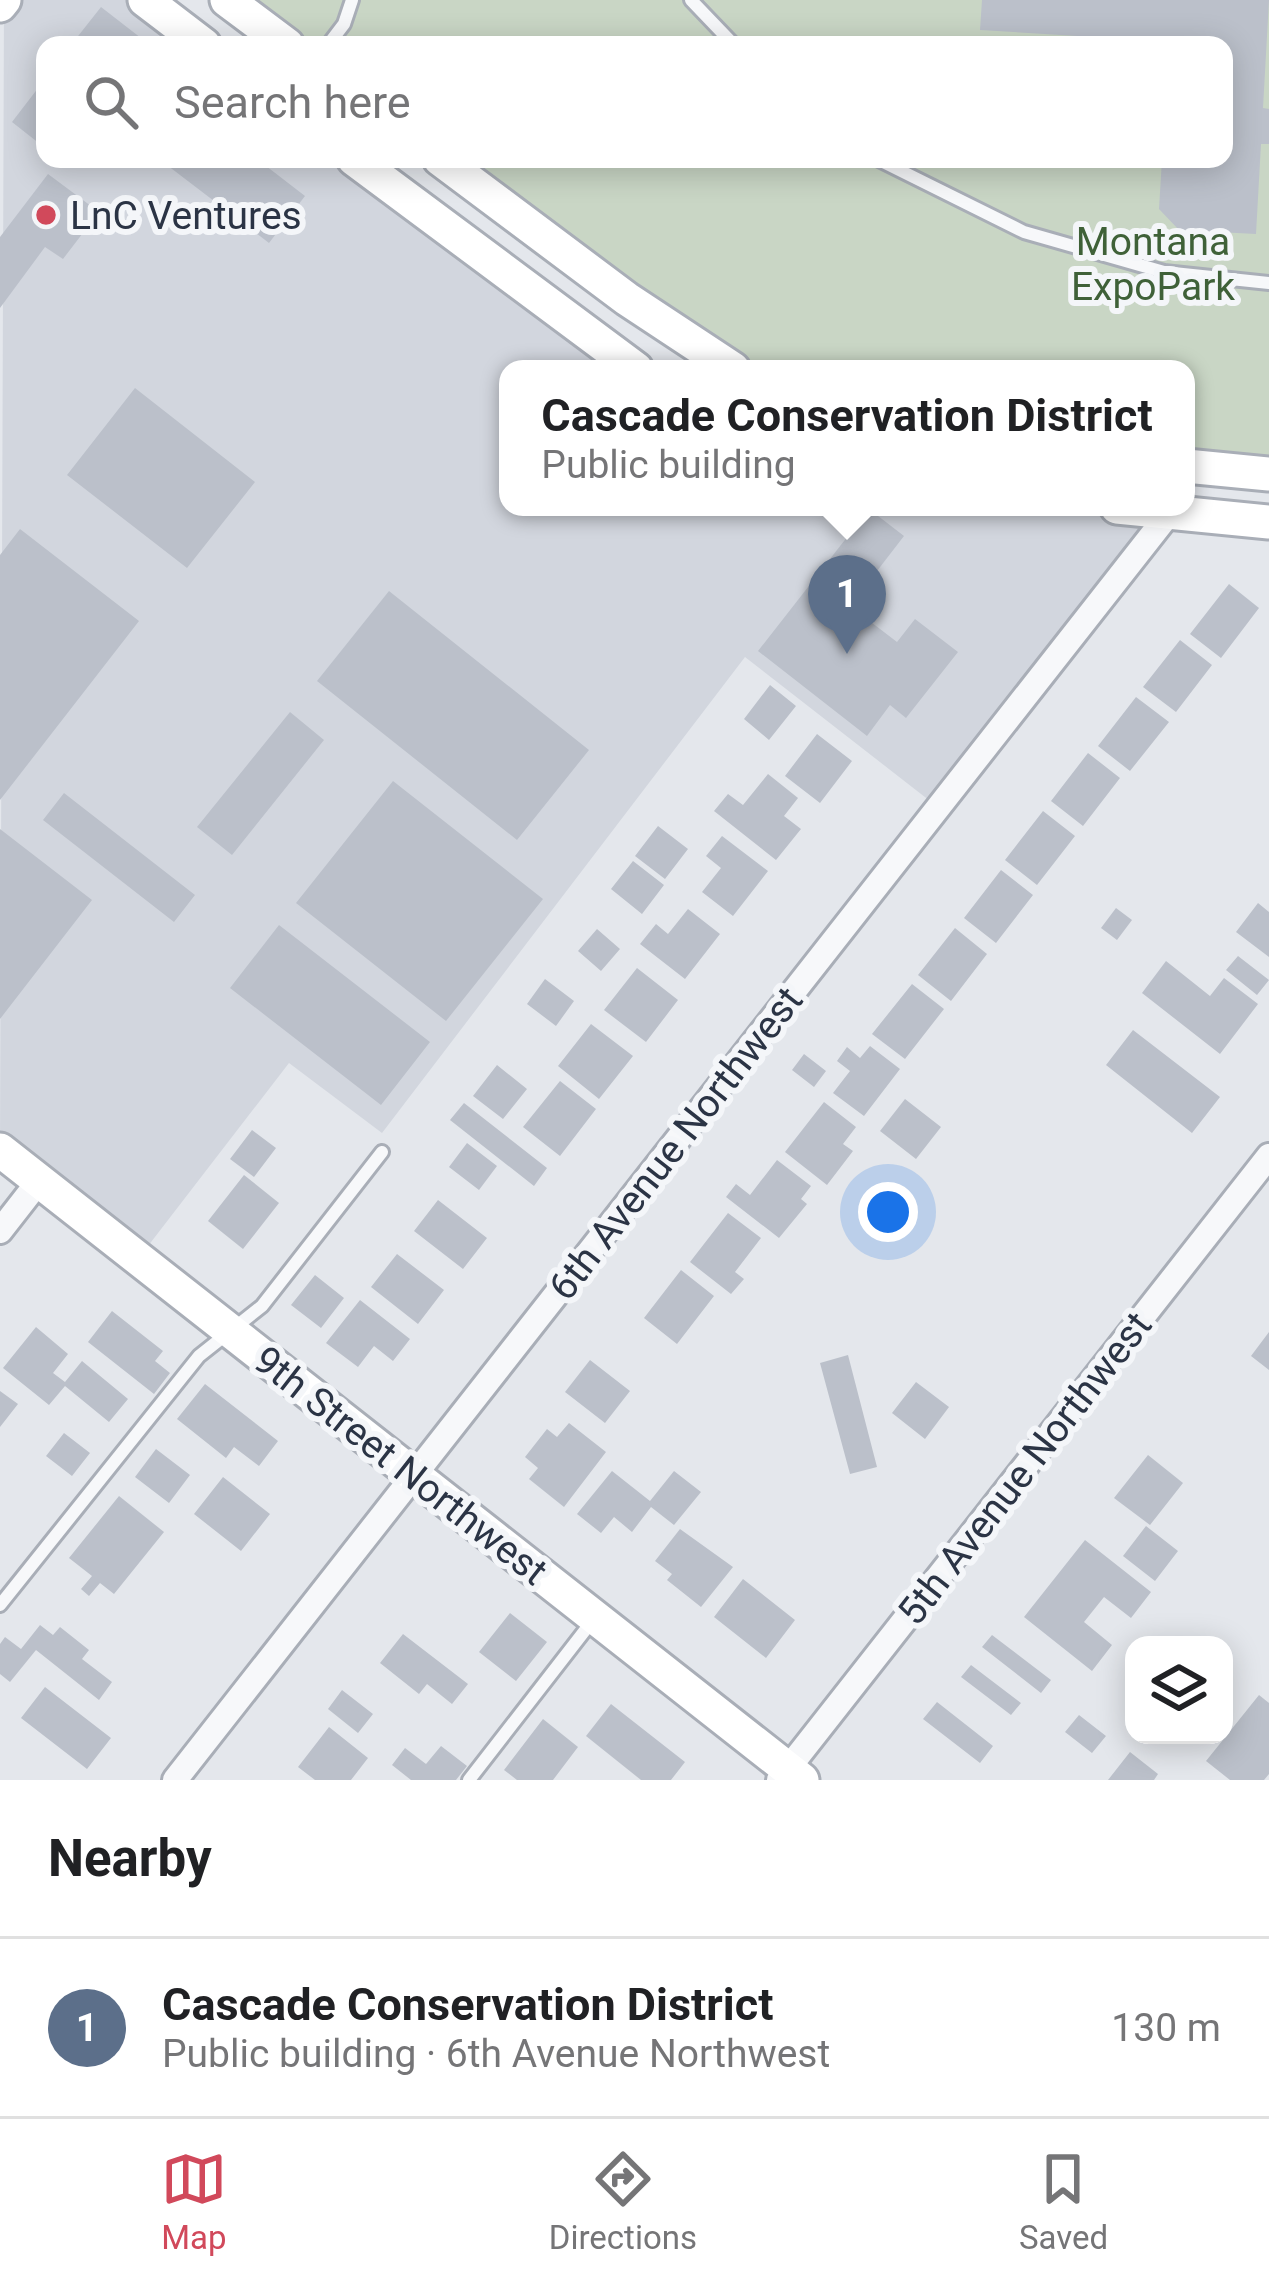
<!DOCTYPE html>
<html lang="en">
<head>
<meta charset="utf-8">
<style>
	:root { --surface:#fff; --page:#f6f6f6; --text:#202124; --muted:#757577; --line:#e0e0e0; --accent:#d1495b }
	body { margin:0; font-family:Roboto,sans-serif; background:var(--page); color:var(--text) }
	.controls { position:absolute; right:36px; bottom:36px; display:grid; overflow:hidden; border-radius:24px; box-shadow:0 6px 30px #0003 }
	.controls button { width:108px; height:108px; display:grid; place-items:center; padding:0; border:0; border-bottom:3px solid var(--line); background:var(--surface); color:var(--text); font:60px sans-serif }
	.you { position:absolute; left:888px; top:1212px; width:42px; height:42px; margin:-30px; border:9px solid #fff; border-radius:50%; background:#1a73e8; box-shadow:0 0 0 18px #1a73e833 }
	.badge { display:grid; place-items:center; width:78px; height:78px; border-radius:50%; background:var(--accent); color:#fff; font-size:39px; font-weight:700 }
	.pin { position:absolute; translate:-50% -99px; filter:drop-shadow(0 3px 6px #0008) }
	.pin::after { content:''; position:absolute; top:63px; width:42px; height:36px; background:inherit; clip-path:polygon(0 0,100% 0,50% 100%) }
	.popup { position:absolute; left:499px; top:360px; width:696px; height:156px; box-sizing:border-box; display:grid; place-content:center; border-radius:24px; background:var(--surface); filter:drop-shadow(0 3px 9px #0005); font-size:39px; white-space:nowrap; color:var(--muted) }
	.popup b { font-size:45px; color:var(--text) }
	.popup::after { content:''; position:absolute; left:50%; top:100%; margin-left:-24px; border:24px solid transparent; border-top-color:var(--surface) }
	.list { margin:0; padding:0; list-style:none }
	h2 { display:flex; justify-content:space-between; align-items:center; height:156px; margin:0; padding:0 48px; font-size:51px }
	h2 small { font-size:39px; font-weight:400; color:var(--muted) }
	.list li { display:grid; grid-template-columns:78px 1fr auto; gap:36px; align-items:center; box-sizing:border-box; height:180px; padding:0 48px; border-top:3px solid var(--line) }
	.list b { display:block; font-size:45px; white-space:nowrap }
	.list p { margin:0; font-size:39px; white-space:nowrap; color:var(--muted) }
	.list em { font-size:39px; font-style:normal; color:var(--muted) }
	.icon { flex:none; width:66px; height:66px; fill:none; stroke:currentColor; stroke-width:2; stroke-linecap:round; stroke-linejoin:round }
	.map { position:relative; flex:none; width:1269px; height:1780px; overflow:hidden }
	.search { position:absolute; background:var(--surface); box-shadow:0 6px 30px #0003; left:36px; right:36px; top:36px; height:132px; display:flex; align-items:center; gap:30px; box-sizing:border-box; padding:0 42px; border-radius:24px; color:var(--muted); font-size:45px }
	.sheet { height:336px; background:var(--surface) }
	nav { display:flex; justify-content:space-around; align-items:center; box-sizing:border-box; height:168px; border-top:3px solid var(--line); background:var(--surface); font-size:33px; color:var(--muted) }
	nav a { display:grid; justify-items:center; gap:6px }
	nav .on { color:var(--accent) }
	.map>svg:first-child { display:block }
</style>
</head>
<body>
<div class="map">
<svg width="1269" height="1780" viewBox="0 0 1269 1780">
	<rect width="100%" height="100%" fill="#e4e7ec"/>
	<path fill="#d2d6de" d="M4,0H145L204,45H45V159H354L636,369H508V507H1117L1172,513L939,808L745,657L382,1133L289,1063L138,1259L0,1150Z"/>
	<path fill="#c9d6c5" d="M227,0H1269V474L1186,466V369H733L439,159H1224V45H287Z"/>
	<path fill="#bbc0ca" d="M982,0H1269L1263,108L1269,109V144H1261L1256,234L1179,230L1159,209L1162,159H1224V45L980,30Z
		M101,7L150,45H71Z
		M45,79V148L12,122Z
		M159,159H257L305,196L269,243Z
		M48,174L99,212L63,259L45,247L0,308V237Z
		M135,388L255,482L187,568L67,475Z
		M869,509L904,536L850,606L897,642L915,619L958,652L906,718L890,705L867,736L758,651Z
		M20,529L139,621L0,800V555Z
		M1229,584L1259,608L1221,658L1190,634Z
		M389,591L589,750L517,840L317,681Z
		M1180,640L1212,665L1176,712L1143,687Z
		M770,685L796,706L769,740L744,719Z
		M1136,697L1169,722L1130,771L1098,746Z
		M290,712L324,740L232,855L197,827Z
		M817,734L852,761L820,803L785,776Z
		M1088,753L1120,778L1083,826L1051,801Z
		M768,774L798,798L784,816L801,829L776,860L714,811L728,794L743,805Z
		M393,781L543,899L446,1021L296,903Z
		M64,793L195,895L174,922L43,820Z
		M1043,811L1075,836L1037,885L1005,860Z
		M658,826L688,849L665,879L635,856Z
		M0,829L92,900L0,1019Z
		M722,836L768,871L733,916L702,892L721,868L706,856Z
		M633,861L664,885L642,914L611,889Z
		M1001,870L1033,895L996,943L964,918Z
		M1258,903L1269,912V957L1236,932Z
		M1116,908L1132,920L1117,940L1101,928Z
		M688,909L720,934L685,979L640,944L656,924L668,934Z
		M279,925L430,1042L381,1105L230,988Z
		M955,928L987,954L951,1001L918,975Z
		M597,929L620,949L601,971L578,951Z
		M1238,956L1269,980L1257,995L1226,970Z
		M1166,961L1210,996L1224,978L1258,1004L1220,1054L1142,993Z
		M637,968L678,1000L646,1042L604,1010Z
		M545,979L574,1001L556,1026L527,1004Z
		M912,984L944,1009L905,1059L872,1034Z
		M591,1024L633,1056L599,1099L558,1066Z
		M1133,1030L1220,1097L1192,1133L1106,1065Z
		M870,1046L900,1069L864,1116L833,1093L850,1071L837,1061L847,1047L860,1058Z
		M804,1054L826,1071L814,1087L792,1070Z
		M497,1065L527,1089L503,1119L473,1096Z
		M560,1081L596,1109L560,1156L523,1127Z
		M905,1099L941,1127L916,1159L880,1131Z
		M824,1102L856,1127L843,1144L853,1151L827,1185L785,1152Z
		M464,1103L547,1168L534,1186L450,1120Z
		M252,1130L276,1148L254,1177L230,1159Z
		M467,1143L497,1166L479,1190L449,1167Z
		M777,1160L811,1186L801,1199L807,1204L779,1238L726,1197L736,1184L750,1195Z
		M244,1175L279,1203L243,1249L208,1221Z
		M438,1200L487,1238L463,1269L414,1231Z
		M728,1213L761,1238L735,1272L744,1279L731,1294L690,1262Z
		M397,1254L444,1290L418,1324L371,1287Z
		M681,1270L714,1296L677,1344L644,1318Z
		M315,1275L344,1298L321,1328L291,1305Z
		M360,1300L410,1339L393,1361L374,1346L358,1367L326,1343Z
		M112,1311L163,1351L155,1361L170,1373L154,1394L88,1342Z
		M36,1327L68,1354L53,1373L65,1382L82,1361L128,1399L109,1422L65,1386L49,1405L3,1368Z
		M1269,1332V1370L1251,1356Z
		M848,1355L877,1467L850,1474L820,1363Z
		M590,1360L630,1391L605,1423L565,1392Z
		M916,1382L949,1407L925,1439L892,1413Z
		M205,1384L278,1441L259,1466L234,1447L226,1458L177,1419Z
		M0,1391L18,1404L0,1427Z
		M569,1423L606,1452L564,1507L529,1479L538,1468L525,1457L547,1429L557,1437Z
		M64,1433L90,1453L72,1476L46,1456Z
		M156,1449L190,1475L169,1503L135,1477Z
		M1148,1455L1183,1483L1150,1525L1114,1498Z
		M612,1471L650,1501L674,1471L701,1492L674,1525L651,1507L632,1532L614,1517L601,1533L577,1514Z
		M223,1477L270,1514L241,1551L194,1514Z
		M119,1496L164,1532L114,1594L100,1583L89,1596L81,1589L92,1576L69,1558Z
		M1146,1526L1178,1551L1155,1581L1123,1556Z
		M680,1529L733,1567L701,1607L667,1580L672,1574L655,1561Z
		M1085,1540L1151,1592L1131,1618L1104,1597L1084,1622L1112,1645L1092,1671L1024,1617Z
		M743,1579L795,1620L766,1658L714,1617Z
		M510,1613L547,1642L516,1681L479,1652Z
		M40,1625L53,1635L60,1627L89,1650L82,1659L112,1682L99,1700L36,1650L10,1682L0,1674V1644L5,1637L21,1649Z
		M403,1634L468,1684L452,1704L427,1684L419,1694L380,1663Z
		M992,1635L1051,1680L1041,1693L982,1647Z
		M971,1665L1021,1703L1011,1715L961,1677Z
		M45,1687L111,1738L87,1769L21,1718Z
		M342,1690L373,1714L358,1733L328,1709Z
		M1259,1695L1269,1703V1774L1264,1780H1230L1206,1761Z
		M937,1702L993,1746L980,1763L923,1719Z
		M611,1704L685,1762L671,1780H641L586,1736Z
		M1079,1715L1106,1736L1092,1753L1065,1732Z
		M543,1719L578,1747L553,1780H517L504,1770Z
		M329,1727L368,1758L351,1780H315L298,1767Z
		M441,1746L467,1766L456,1780H411L392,1765L405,1748L426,1764Z
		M1130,1752L1158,1774L1154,1780H1108Z"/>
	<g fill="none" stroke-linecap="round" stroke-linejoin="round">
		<g stroke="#a9aeb7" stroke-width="18">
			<path id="lane" d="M691,0L734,45
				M328,45L344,24L352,0
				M877,159L1024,232L1164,272L1269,283
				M0,1605L199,1356L262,1306L382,1152
				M469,1780L593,1620"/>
		</g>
		<g stroke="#a9aeb7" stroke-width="30">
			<path id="street" d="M0,1231L39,1181
				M175,1780L1174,507
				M779,1780L1269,1156"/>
		</g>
		<g stroke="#a9aeb7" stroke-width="39">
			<path id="secondary" d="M145,0L204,45
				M227,0L287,45
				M0,5L4,0
				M354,159L636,369
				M440,159L627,299L733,369
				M1186,466L1269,474
				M1117,507L1269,522
				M0,1150L802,1780"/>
		</g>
		<use href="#lane" stroke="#f7f8fa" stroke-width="12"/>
		<use href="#street" stroke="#f7f8fa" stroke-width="24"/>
		<use href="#secondary" stroke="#fff" stroke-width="33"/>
	</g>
	<circle fill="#d1495b" stroke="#f4f6f9" stroke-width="4.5" cx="46" cy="215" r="12"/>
	<g text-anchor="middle" stroke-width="12" stroke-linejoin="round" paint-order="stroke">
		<g font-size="39" fill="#2b3445" stroke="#f4f6f9" text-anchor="start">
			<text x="70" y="229">LnC Ventures</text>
		</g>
		<g font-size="39" fill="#3f6138" stroke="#f4f6f9">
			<text x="1153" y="255">Montana<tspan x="1153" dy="45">ExpoPark</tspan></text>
		</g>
		<g font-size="39" fill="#2b3445" stroke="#f4f6f9">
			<text transform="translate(675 1143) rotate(-52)" y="14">6th Avenue Northwest</text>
			<text transform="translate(401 1465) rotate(38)" y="14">9th Street Northwest</text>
			<text transform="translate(1024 1468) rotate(-52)" y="14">5th Avenue Northwest</text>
		</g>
	</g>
</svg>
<div class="controls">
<button><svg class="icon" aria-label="layers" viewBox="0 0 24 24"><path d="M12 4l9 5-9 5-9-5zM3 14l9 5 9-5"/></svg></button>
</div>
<div class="you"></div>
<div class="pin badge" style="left:847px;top:654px;background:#5c6f8a">1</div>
<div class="popup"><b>Cascade Conservation District</b>Public building</div>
<div class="search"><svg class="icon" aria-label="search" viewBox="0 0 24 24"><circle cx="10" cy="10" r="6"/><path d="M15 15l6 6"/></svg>Search here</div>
</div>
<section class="sheet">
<h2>Nearby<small></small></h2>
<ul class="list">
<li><span class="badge" style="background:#5c6f8a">1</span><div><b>Cascade Conservation District</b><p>Public building · 6th Avenue Northwest</p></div><em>130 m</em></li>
</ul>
</section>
<nav>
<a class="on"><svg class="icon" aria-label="map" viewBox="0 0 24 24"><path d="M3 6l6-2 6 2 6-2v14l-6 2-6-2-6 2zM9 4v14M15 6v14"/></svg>Map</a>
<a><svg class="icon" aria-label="directions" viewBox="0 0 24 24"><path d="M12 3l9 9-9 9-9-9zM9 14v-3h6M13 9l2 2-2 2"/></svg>Directions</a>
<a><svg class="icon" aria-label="saved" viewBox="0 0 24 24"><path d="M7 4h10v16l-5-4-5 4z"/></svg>Saved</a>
</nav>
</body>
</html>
